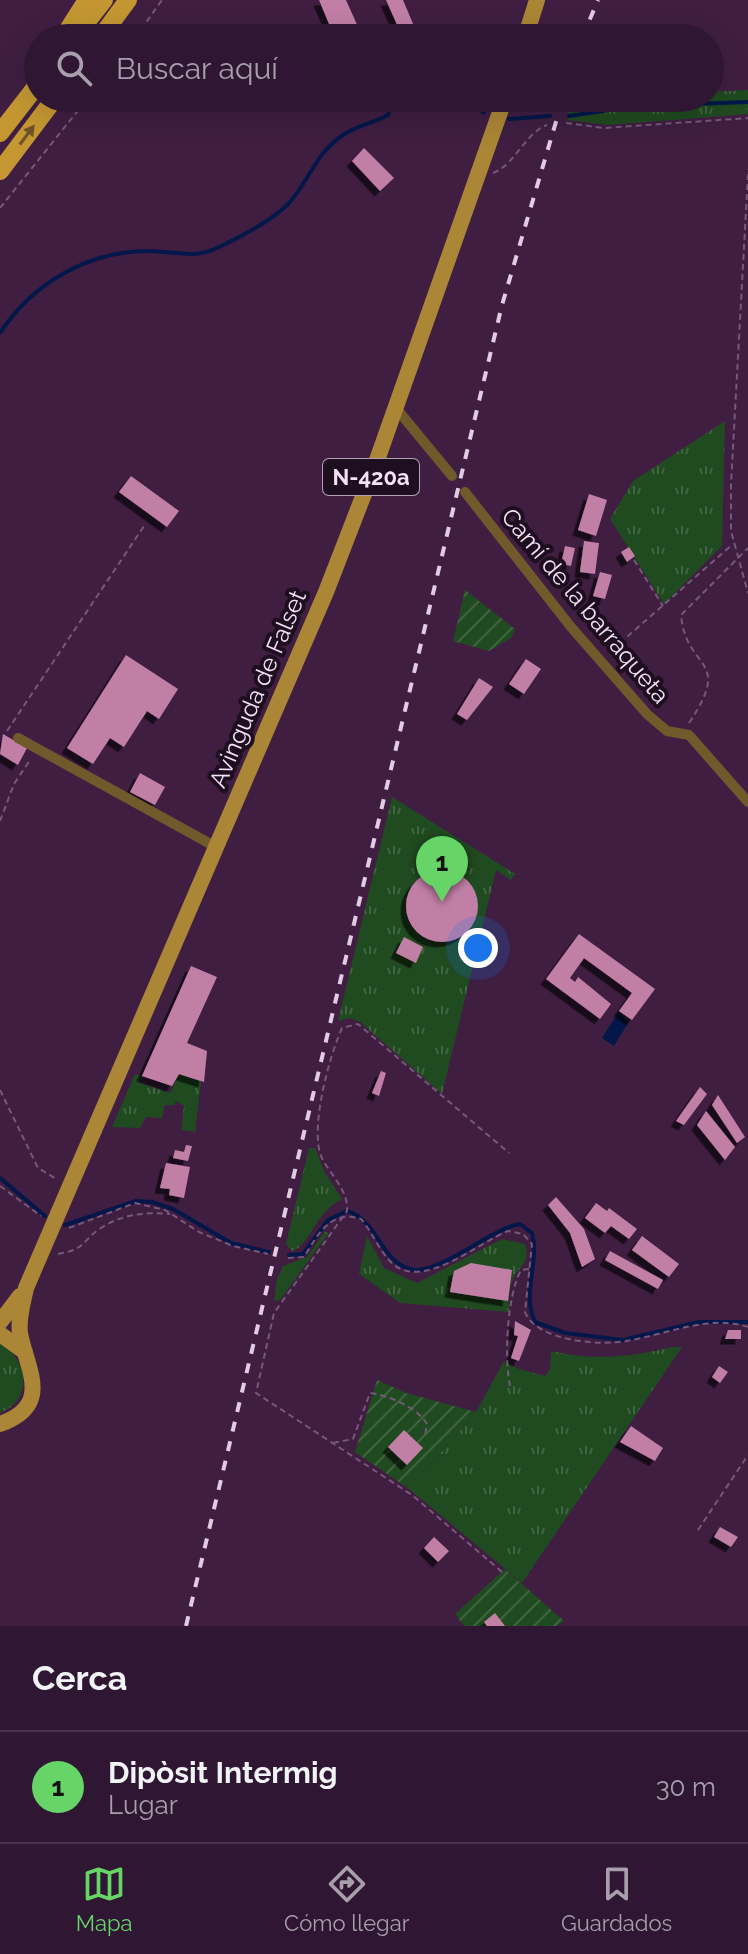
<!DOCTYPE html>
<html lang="es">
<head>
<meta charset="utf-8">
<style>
	:root { --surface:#2f1632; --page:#3b233e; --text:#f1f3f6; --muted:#a79fac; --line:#4a354d; --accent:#66d467 }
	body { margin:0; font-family:Raleway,sans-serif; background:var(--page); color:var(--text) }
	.you { position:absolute; left:478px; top:948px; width:28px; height:28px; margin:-20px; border:6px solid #fff; border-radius:50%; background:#1a73e8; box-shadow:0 0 0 12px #1a73e833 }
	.badge { display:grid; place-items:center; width:52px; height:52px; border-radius:50%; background:var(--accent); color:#111; font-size:26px; font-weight:700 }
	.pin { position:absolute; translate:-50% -66px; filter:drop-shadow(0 2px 4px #0008) }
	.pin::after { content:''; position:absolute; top:42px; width:28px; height:24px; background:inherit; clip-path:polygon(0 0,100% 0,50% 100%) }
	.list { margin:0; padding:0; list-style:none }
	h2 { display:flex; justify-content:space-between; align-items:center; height:104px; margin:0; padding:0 32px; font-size:34px }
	h2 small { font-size:26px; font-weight:400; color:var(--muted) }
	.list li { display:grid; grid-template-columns:52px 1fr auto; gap:24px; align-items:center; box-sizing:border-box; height:112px; padding:0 32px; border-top:2px solid var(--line) }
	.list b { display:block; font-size:30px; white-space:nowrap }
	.list p { margin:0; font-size:26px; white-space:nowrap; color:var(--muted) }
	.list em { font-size:26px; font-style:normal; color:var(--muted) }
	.icon { flex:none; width:44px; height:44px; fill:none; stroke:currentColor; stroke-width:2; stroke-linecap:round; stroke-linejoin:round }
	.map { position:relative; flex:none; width:748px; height:1626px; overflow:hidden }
	.search { position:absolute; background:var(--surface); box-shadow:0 8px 32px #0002; left:24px; right:24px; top:24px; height:88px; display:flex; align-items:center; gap:20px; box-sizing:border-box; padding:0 28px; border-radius:44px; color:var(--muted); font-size:30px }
	.sheet { height:216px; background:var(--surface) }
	nav { display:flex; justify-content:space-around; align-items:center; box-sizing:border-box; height:112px; border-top:2px solid var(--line); background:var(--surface); font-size:22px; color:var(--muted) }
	nav a { display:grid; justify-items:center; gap:4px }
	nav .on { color:var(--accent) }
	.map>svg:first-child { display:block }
</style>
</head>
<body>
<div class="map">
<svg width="748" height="1626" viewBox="0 0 748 1626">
	<defs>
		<pattern id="grass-tufts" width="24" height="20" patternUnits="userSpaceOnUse" patternTransform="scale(2)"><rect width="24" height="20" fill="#204a20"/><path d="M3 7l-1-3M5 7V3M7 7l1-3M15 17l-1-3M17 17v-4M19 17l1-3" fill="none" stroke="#416441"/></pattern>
		<pattern id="garden-furrows" width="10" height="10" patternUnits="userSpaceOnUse" patternTransform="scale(2)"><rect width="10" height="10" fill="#204a20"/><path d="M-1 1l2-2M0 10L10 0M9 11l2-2" fill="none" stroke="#416441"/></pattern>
		<filter id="shadow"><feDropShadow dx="-5.5" dy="5.5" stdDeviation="0" flood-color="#0009"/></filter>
	</defs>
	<rect width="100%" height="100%" fill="#3f1e42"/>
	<path fill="url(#grass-tufts)" d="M748,90V114L608,125L568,120L569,112L632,98H710V92Z
		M725,421L722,546L664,604L610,519L633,481Z
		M392,797L515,874L511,880L496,870L442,1094L360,1022L350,1018L338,1021Z
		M135,1074L142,1076L139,1082L170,1093L179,1074L201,1081L195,1132L181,1130L184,1106L176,1101L174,1105H165L162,1118L146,1117L140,1128L112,1127Z
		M309,1148H315L324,1171L342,1199C315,1212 309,1247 292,1251L286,1244Z
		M325,1231L328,1234L280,1300L274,1301L277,1279L283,1266L307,1257Z
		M367,1236L384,1268L417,1283L502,1239L525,1244C531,1264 520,1264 513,1279C509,1288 508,1301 509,1312L400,1303L359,1274Z
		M0,1343C28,1359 34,1400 0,1413Z
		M672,1347H682L522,1583L409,1489L476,1412L504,1361L519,1369L545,1376L550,1369L551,1351C592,1361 632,1357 672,1347Z"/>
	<path fill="url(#garden-furrows)" d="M465,590L515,629L511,638L489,651L453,641Z
		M377,1380L406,1393L476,1412L409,1489L355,1452Z
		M505,1569L564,1621L557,1626H464L455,1614Z"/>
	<path fill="#04174a" d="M619,1011L628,1023L614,1046L602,1038Z"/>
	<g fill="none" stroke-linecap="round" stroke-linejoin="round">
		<path stroke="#04174a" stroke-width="4" d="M466,98L484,113
			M569,116L636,106L748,102
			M509,119L550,116
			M0,333C33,283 88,251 148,251C174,251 194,260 219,247C240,237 271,221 287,205C307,185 315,155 339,138C353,126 372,124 388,115L393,98
			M0,1178L45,1216
			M65,1225L136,1201L152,1202L173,1209L231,1243L269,1252
			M289,1255L303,1254L328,1220L347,1211C378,1220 380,1261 410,1269C437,1277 489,1229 520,1224L532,1233C540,1264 521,1292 535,1322L565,1333L623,1340L699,1322H748"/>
	</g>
	<path fill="#c27fa6" filter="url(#shadow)" d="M319,0H346L363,38H335Z
		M386,0H403L419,38H403Z
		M364,148L394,178L380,191L352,161Z
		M131,476L179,511L167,527L119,492Z
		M589,494L607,500L596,536L578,530Z
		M584,541L599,543L595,574L580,572Z
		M565,546L575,548L571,566L561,564Z
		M629,547L635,556L627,562L621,552Z
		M600,572L612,575L605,599L593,596Z
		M126,655L178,689L159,719L147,711L124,747L110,738L93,764L67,748Z
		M526,659L541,669L524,694L509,684Z
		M479,678L493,687L467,720L457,714Z
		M3,734L27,748L18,765L0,754Z
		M140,773L165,787L155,805L130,792Z
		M406 906a36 36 0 1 1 72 0a36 36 0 1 1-72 0Z
		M579,934L655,989L632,1020L619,1011L632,993L584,958L570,978L575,982L578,977L611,1004L600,1019L546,979Z
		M404,937L423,947L416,963L396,953Z
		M191,966L217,977L187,1043L207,1051L204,1082L179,1074L172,1086L142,1076Z
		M381,1071L386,1073L379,1096L372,1093Z
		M700,1087L707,1094L684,1125L676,1121Z
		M718,1095L745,1137L737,1143L712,1105Z
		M706,1111L735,1147L725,1160L697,1125Z
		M186,1145L192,1146L188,1161L173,1158L175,1150L184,1152Z
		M166,1163L190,1167L184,1198L169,1195L170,1189L160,1188Z
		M556,1197L584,1229L595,1259L582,1267L570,1233L548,1205Z
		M596,1203L607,1211L609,1208L637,1229L629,1239L611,1226L605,1233L585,1218Z
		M642,1236L679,1264L669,1277L632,1250Z
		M610,1251L663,1280L658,1289L605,1260Z
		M471,1263L512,1270L508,1301L450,1292L454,1271Z
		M515,1321L531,1330L519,1361L511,1358L518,1336L514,1335Z
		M728,1330H741V1339H725Z
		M719,1366L728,1372L720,1383L712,1377Z
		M631,1426L663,1448L655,1461L620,1442Z
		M404,1430L423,1448L407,1465L388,1447Z
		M720,1527L738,1537L731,1547L714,1537Z
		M434,1537L449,1551L438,1562L424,1548Z
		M495,1613L505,1626H487L484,1622Z"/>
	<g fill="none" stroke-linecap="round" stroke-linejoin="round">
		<path stroke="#765878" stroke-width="2" stroke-dasharray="6 4" stroke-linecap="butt" d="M135,38L162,0
			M566,123L604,128L748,118
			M493,173C516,164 524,134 547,125
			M748,174L731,484V531L748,593
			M0,208L88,98
			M634,560L663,606
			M596,603L586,621L612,650L733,544
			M689,723C734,656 686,672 681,615L748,548
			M7,731L146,523
			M0,821L14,784L30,760
			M0,1090L38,1168L58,1180
			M0,1186L41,1216
			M69,1228L135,1203L165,1210L199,1232L233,1246L268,1254
			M58,1254C87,1249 80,1242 101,1228C122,1214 146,1212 170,1214
			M288,1258L304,1257C318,1234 331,1209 361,1219C373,1233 380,1253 394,1265C425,1289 478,1243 508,1231L523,1234L532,1244L525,1312C536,1341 600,1346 626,1341C665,1335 709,1314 748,1327
			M510,1386C504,1357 507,1296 521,1270L530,1269
			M333,1443L353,1439L370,1393C388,1395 418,1408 427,1424L425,1436
			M698,1530L748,1455
			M502,1572L412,1495L256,1393L274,1313L347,1211C349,1190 329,1174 321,1156C310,1127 329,1057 342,1028L358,1024L509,1153"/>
		<path stroke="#705a2b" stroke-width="10" d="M396,408L452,476
			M465,492L571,627L647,714L667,731L689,735L748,802
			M18,738L216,847"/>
		<path stroke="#ab8636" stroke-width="16" d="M525,38L537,0
			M0,1322L20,1296
			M0,1334L25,1352
			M0,1424C54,1405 26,1368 20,1333C18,1318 23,1303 26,1288L326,592L376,463L505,98"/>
		<path stroke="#c49732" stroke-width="18" d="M69,28L87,0
			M74,38L104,0
			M100,38L128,0
			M0,133L38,84
			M0,171L55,98"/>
		<path stroke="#e2cbe4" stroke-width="4" stroke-dasharray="10 10" stroke-linecap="butt" d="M582,38L598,0
			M186,1626L502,305L563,98"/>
	</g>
	<defs><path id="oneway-solid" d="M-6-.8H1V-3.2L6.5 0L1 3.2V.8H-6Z" transform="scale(2)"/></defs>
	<use fill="#705328" href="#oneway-solid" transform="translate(27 135) rotate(-53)"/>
	<g text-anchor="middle" stroke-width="8" stroke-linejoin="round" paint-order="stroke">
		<rect fill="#1d0f1f" stroke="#b4a1b6" stroke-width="2" x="323" y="459" width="96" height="36" rx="6"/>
		<g font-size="22" font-weight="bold" fill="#f5e0f7">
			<text x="371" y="485">N-420a</text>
		</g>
		<g font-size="24" fill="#f5e0f7" stroke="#1d0f1f">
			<text transform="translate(585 606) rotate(50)" y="8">Camí de la barraqueta</text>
			<text transform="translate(258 689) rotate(-67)" y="8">Avinguda de Falset</text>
		</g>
	</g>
</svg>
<div class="you"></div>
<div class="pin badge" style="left:442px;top:902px">1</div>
<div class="search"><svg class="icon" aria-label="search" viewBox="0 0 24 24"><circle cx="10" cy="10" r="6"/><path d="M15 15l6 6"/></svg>Buscar aquí</div>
</div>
<section class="sheet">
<h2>Cerca<small></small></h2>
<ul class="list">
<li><span class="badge">1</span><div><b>Dipòsit Intermig</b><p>Lugar</p></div><em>30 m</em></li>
</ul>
</section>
<nav>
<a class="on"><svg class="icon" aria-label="map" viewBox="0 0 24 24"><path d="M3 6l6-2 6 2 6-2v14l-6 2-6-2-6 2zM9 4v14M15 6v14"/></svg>Mapa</a>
<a><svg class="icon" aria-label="directions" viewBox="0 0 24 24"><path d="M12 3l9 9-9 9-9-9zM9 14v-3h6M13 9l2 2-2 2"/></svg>Cómo llegar</a>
<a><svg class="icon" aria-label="saved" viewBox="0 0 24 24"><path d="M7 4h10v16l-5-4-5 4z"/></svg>Guardados</a>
</nav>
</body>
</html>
